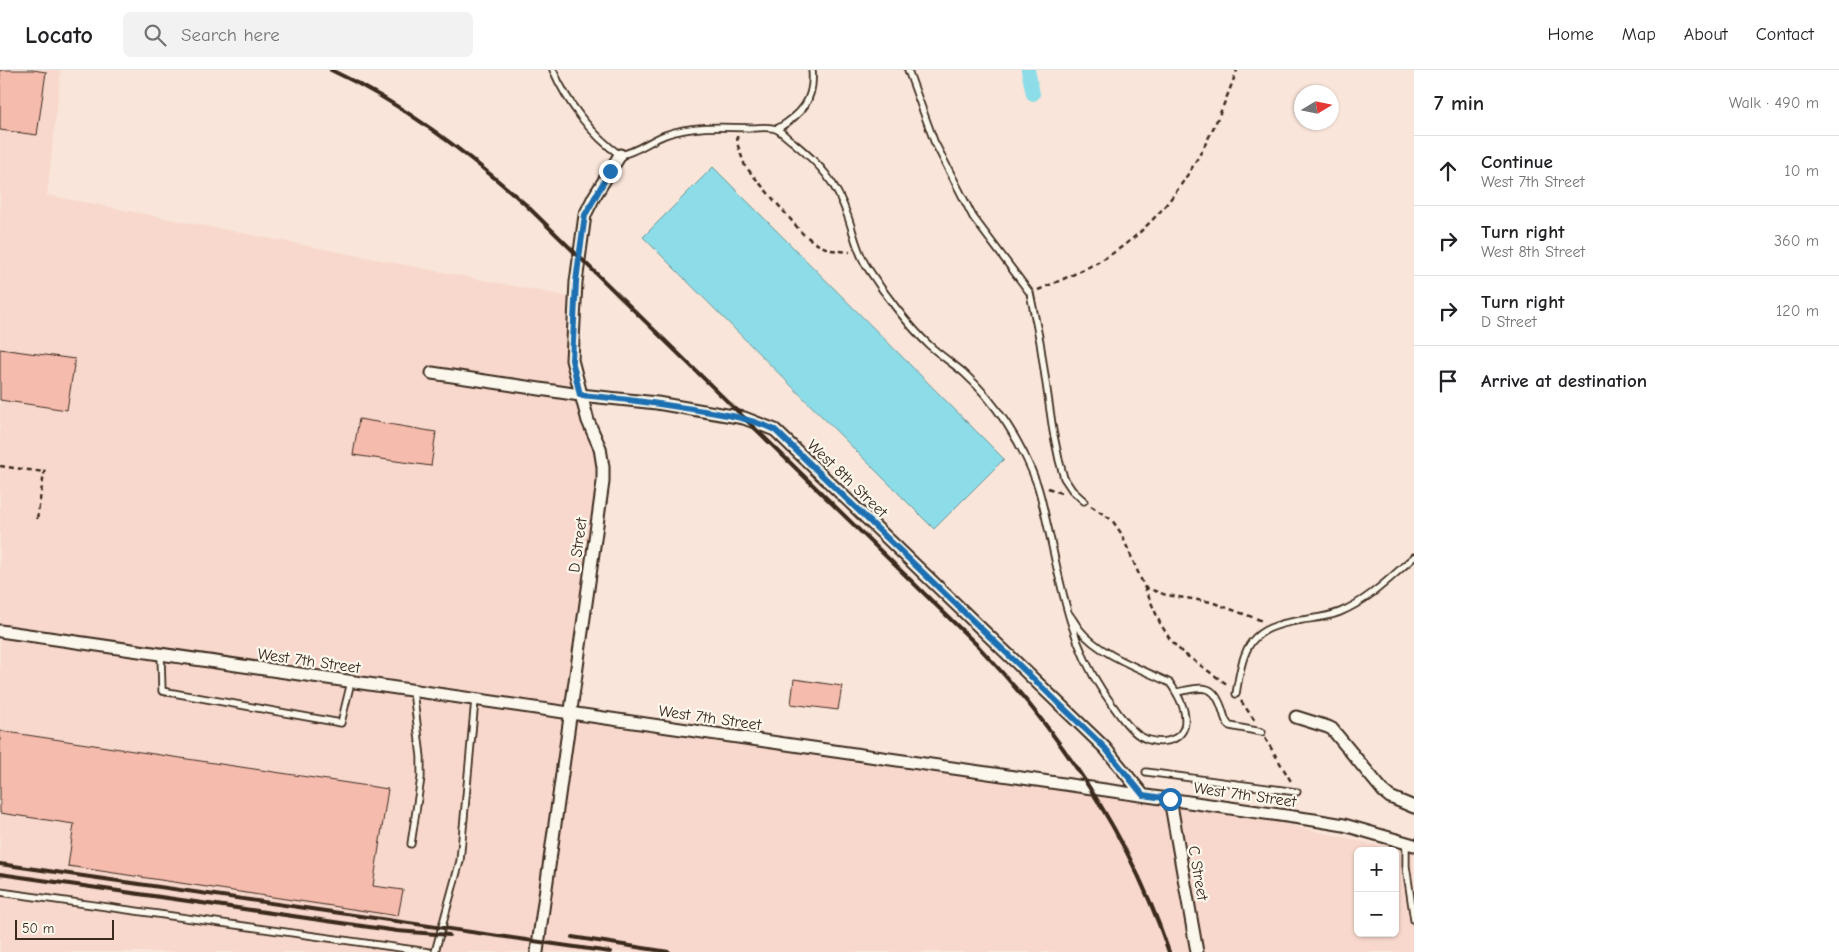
<!DOCTYPE html>
<html lang="en">
<head>
<meta charset="utf-8">
<style>
	:root { --surface:#fff; --page:#f2f2f2; --text:#202124; --muted:#757577; --line:#e0e0e0 }
	body { margin:0; font-family:"Comic Neue",sans-serif; background:var(--page); color:var(--text) }
	.controls { position:absolute; right:15px; bottom:15px; display:grid; overflow:hidden; border-radius:8px; box-shadow:0 1px 4px #0004 }
	.controls button { width:45px; height:45px; display:grid; place-items:center; padding:0; border:0; border-bottom:1px solid var(--line); background:var(--surface); color:var(--text); font:25px sans-serif }
	.compass { position:absolute; left:1294px; top:15px; width:45px; height:45px; border-radius:50%; background:var(--surface); box-shadow:0 1px 4px #0004; rotate:80deg }
	.scale { position:absolute; left:15px; bottom:12px; width:99px; box-sizing:border-box; padding-left:5px; border:2px solid #3b2a1e; border-top:0; font-size:14px; line-height:18px; white-space:nowrap; color:#3b2a1e; -webkit-text-stroke:4px #fbf7ec; paint-order:stroke }
	.stop { position:absolute; width:15px; height:15px; margin:-11px; border:4px solid #1f6fb2; border-radius:50%; background:#fff }
	.stop.end { background:#1f6fb2; border-color:#fff; box-shadow:0 1px 5px #0008 }
	.list { margin:0; padding:0; list-style:none }
	h2 { display:flex; justify-content:space-between; align-items:center; height:65px; margin:0; padding:0 20px; font-size:21px }
	h2 small { font-size:16px; font-weight:400; color:var(--muted) }
	.list li { display:grid; grid-template-columns:32px 1fr auto; gap:15px; align-items:center; box-sizing:border-box; height:70px; padding:0 20px; border-top:1px solid var(--line) }
	.list b { display:block; font-size:19px; white-space:nowrap }
	.list p { margin:0; font-size:16px; white-space:nowrap; color:var(--muted) }
	.list em { font-size:16px; font-style:normal; color:var(--muted) }
	.icon { flex:none; width:28px; height:28px; fill:none; stroke:currentColor; stroke-width:2; stroke-linecap:round; stroke-linejoin:round }
	.map { position:relative; flex:none; width:1414px; height:882px; overflow:hidden }
	header { display:flex; align-items:center; gap:30px; box-sizing:border-box; height:70px; padding:0 25px; background:var(--surface); border-bottom:1px solid var(--line) }
	header strong { font-size:24px }
	nav { display:flex; gap:28px; margin-inline-start:auto; font-size:18px }
	.search { width:350px; height:45px; background:var(--page); display:flex; align-items:center; gap:12px; box-sizing:border-box; padding:0 18px; border-radius:8px; color:var(--muted); font-size:19px }
	main { display:flex }
	aside { flex:1; background:var(--surface) }
	.map>svg:first-child { display:block }
</style>
</head>
<body>
<header>
<strong>Locato</strong>
<div class="search"><svg class="icon" aria-label="search" viewBox="0 0 24 24"><circle cx="10" cy="10" r="6"/><path d="M15 15l6 6"/></svg>Search here</div>
<nav><a>Home</a><a>Map</a><a>About</a><a>Contact</a></nav>
</header>
<main>
<div class="map">
<svg width="1414" height="882" viewBox="0 0 1414 882">
	<rect width="100%" height="100%" fill="#f9e5d9"/>
	<filter id="ink" filterUnits="userSpaceOnUse"><feTurbulence type="fractalNoise" baseFrequency=".02" numOctaves="2"/><feDisplacementMap in="SourceGraphic" scale="10" xChannelSelector="R" yChannelSelector="G"/><feConvolveMatrix kernelMatrix="1 2 1 2 8 2 1 2 1" color-interpolation-filters="sRGB"/></filter>
	<g filter="url(#ink)">
		<path fill="#f8d8cc" fill-rule="evenodd" d="M0,0H61L47,125L575,228L580,325L603,397L570,644L1170,729L1414,783V882H0ZM1358,781H1395V863H1358Z"/>
		<path fill="#8cdde8" stroke="#6c9597" d="M713,97L1004,389L934,459L643,167Z"/>
		<g fill="none" stroke-linecap="round" stroke-linejoin="round">
			<path stroke="#8cdde8" stroke-width="14" d="M1028,0L1033,24"/>
		</g>
		<path fill="#f5bbad" stroke="#3b2a1e" d="M0,0H33L46,2L37,65L0,60Z
			M0,279L75,289L67,340L0,330Z
			M359,349L436,362L431,396L353,385Z
			M794,609L842,616L838,640L791,634Z
			M0,661L388,719L373,816L403,820L398,846L68,796L74,754L0,743Z"/>
		<g fill="none" stroke-linecap="round" stroke-linejoin="round">
			<g stroke="#3b2a1e" stroke-width="9">
				<path id="lane" d="M553,0C567,32 591,65 620,85C637,82 649,71 665,65C694,55 723,57 753,58C761,58 771,56 778,60C783,63 788,69 793,72C821,95 836,112 848,147C854,164 857,182 867,197C883,222 908,255 929,275C940,285 952,293 964,303C996,332 1022,373 1037,414C1042,429 1045,446 1049,462C1061,516 1071,574 1102,620C1112,634 1126,657 1140,666C1156,676 1186,674 1185,649C1185,636 1177,623 1170,613C1142,599 1100,585 1080,560C1076,555 1073,549 1069,544
					M908,0L934,71L973,147L1030,223L1040,272L1053,361L1059,390L1064,408L1072,420L1084,431
					M777,59C801,45 815,30 812,0
					M161,585L162,621L341,653L351,612
					M1177,622C1203,617 1214,612 1223,642C1225,648 1225,652 1230,656L1262,662
					M1236,624C1244,574 1249,558 1302,550C1315,548 1328,547 1340,542C1369,530 1391,507 1414,487
					M1146,702L1297,722
					M1406,772V796L1414,850
					M411,774L421,708V687L413,621
					M0,822L429,882
					M435,882L460,791L475,630"/>
			</g>
			<g stroke="#3b2a1e" stroke-width="15">
				<path id="street" d="M432,303L580,325L657,333L744,348L775,360L1105,678L1143,725
					M0,561L1314,750L1344,755L1414,775
					M1296,647L1328,657L1332,659L1384,722L1390,727L1414,737
					M1170,729L1197,882
					M537,882L603,412V397L600,378L588,351L572,290L576,212L585,145L594,127L620,85"/>
			</g>
			<path stroke="#3b2a1e" stroke-width="2.5" stroke-dasharray="5 4" stroke-linecap="butt" d="M737,66L738,76L745,96L803,164L817,174L830,180L850,182
				M1038,220C1059,211 1080,202 1100,191C1172,150 1210,75 1237,0
				M0,396L44,402
				M1048,418L1063,424
				M1091,436L1112,450L1121,463L1160,553L1171,571L1183,583L1228,615
				M37,449L45,397
				M1144,517L1166,525L1211,532L1263,551
				M1241,631L1255,651
				M1265,668L1292,713"/>
			<use href="#lane" stroke="#fbf7ec" stroke-width="5.5"/>
			<use href="#street" stroke="#fbf7ec" stroke-width="11"/>
			<path stroke="#3b2a1e" stroke-width="4" d="M331,0C402,33 466,82 525,134L978,576C1062,665 1130,766 1169,882
				M0,794L610,882
				M0,804L397,861L449,865
				M572,867L669,882"/>
		</g>
	</g>
	<g fill="none" stroke-linecap="round" stroke-linejoin="round" filter="url(#ink)">
		<path stroke="#1f6fb2" stroke-width="6" d="M610,101L585,145L579,188L576,212L572,290L580,325C618,328 655,333 692,339C721,344 748,347 775,360L1105,678L1143,725L1170,729"/>
	</g>
	<g text-anchor="middle" stroke-width="4.5" stroke-linejoin="round" paint-order="stroke">
		<g font-size="16" fill="#3b2a1e" stroke="#fbf7ec">
			<text transform="translate(848 408) rotate(44)" y="6">West 8th Street</text>
			<text transform="translate(577 475) rotate(-82)" y="6">D Street</text>
			<text transform="translate(309 590) rotate(8)" y="6">West 7th Street</text>
			<text transform="translate(710 647) rotate(8)" y="6">West 7th Street</text>
			<text transform="translate(1245 724) rotate(8)" y="6">West 7th Street</text>
			<text transform="translate(1199 803) rotate(80)" y="6">C Street</text>
		</g>
	</g>
</svg>
<div class="controls">
<button>+</button>
<button>−</button>
</div>
<svg class="compass" viewBox="-18 -18 36 36"><path d="M0-13l5 13h-10z" fill="#e53935"/><path d="M0 13l5-13h-10z" fill="#757577"/></svg>
<div class="scale">50 m</div>
<div class="stop" style="left:1170px;top:729px"></div>
<div class="stop end" style="left:610px;top:101px"></div>
</div>
<aside>
<h2>7 min<small>Walk · 490 m</small></h2>
<ul class="list">
<li><svg class="icon" aria-label="ahead" viewBox="0 0 24 24"><path d="M12 20V5M6 11l6-6 6 6"/></svg><div><b>Continue</b><p>West 7th Street</p></div><em>10 m</em></li>
<li><svg class="icon" aria-label="right" viewBox="0 0 24 24"><path d="M7 20v-9h11M14 6l5 5-5 5"/></svg><div><b>Turn right</b><p>West 8th Street</p></div><em>360 m</em></li>
<li><svg class="icon" aria-label="right" viewBox="0 0 24 24"><path d="M7 20v-9h11M14 6l5 5-5 5"/></svg><div><b>Turn right</b><p>D Street</p></div><em>120 m</em></li>
<li><svg class="icon" aria-label="arrive" viewBox="0 0 24 24"><path d="M6 21V4h12l-3 4 3 4H6"/></svg><div><b>Arrive at destination</b></div></li>
</ul>
</aside>
</main>
</body>
</html>
